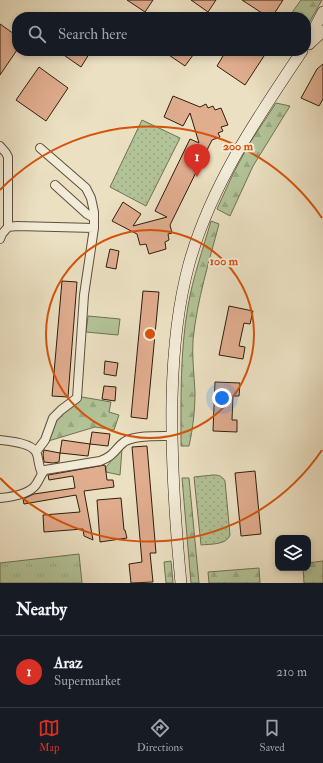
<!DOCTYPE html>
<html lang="en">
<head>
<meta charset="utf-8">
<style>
	:root { --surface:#171b24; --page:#20242c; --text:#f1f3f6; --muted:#9ea1a6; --line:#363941; --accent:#d93025 }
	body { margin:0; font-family:"IM FELL Double Pica",serif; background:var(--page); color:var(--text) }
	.controls { position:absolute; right:12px; bottom:12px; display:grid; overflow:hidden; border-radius:8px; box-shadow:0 2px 6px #0003 }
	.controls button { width:36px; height:36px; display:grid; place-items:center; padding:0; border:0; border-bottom:1px solid var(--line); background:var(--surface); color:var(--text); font:20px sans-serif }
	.you { position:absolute; left:222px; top:398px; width:14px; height:14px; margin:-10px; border:3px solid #fff; border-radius:50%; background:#1a73e8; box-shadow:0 0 0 6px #1a73e833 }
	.badge { display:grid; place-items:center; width:26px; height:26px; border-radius:50%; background:var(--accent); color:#fff; font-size:13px; font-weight:700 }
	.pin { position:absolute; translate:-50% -33px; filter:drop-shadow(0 1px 2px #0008) }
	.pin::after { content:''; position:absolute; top:21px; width:14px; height:12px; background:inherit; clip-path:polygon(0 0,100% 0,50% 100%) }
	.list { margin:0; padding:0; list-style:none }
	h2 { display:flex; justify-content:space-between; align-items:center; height:52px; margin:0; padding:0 16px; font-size:17px }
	h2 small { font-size:13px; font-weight:400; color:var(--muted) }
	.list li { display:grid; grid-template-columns:26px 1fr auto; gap:12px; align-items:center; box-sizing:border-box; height:72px; padding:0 16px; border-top:1px solid var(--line) }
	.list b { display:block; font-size:15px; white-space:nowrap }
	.list p { margin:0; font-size:13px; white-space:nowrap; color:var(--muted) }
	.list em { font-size:13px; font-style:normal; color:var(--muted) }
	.icon { flex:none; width:22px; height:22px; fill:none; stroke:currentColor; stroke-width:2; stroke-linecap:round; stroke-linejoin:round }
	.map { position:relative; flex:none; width:323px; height:583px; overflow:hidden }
	.search { position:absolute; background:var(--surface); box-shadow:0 2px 6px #0003; left:12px; right:12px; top:12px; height:44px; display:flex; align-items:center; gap:10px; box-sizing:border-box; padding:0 14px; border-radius:16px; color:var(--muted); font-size:15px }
	.sheet { height:124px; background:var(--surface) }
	nav { display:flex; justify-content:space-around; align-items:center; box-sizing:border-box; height:56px; border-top:1px solid var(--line); background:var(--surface); font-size:11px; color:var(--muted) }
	nav a { display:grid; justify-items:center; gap:2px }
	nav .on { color:var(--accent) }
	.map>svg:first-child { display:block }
</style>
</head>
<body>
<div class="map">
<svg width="323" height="583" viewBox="0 0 323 583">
	<defs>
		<pattern id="grass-tufts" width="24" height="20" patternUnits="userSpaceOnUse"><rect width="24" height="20" fill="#b2c397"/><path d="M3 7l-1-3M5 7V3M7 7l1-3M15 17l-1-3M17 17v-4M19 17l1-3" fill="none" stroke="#99a781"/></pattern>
		<pattern id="forest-firs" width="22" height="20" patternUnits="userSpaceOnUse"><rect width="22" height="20" fill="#b2c397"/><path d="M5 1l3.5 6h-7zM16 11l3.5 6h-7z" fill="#99a781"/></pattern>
		<pattern id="park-dots" width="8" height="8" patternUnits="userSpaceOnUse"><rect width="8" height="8" fill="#b2c397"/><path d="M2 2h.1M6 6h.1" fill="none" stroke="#99a781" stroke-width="1.8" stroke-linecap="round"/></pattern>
	</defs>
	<rect width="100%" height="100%" fill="#ebe0c2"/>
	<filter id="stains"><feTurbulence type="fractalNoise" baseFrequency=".005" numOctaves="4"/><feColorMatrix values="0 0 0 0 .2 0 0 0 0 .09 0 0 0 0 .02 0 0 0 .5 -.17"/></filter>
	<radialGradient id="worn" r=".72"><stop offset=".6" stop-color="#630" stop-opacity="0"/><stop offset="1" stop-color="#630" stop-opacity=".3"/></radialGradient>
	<path fill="url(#grass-tufts)" stroke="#717152" d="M122,449L120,475L106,472V467Z
		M79,554L82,583H0V563Z"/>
	<path fill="url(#forest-firs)" stroke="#717152" d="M301,0H322L306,28V17H294L291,14Z
		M276,103L290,106L253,166L230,216L217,209L233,174L249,144Z
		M211,221L219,224C209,262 197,300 193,340C192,357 194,374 195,392C195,410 193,428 189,446H181C181,399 180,352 188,306C193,277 203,249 211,221Z
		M82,397L111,402L109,412L119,415L114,430L95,427L45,442L53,415Z
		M182,478H189L199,583H191Z
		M171,561L173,583H166L164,562Z
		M323,561V583H304L303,568H308V563Z
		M259,568L260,583H209L208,572Z"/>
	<path fill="url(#park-dots)" stroke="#717152" d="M142,120L180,138L146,206L110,187Z
		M213,475C219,475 222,476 225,481L230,535C227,545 210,544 201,545L194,477Z"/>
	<path fill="#b2c397" stroke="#717152" d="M88,316L120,319L118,335L86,332Z"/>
	<path fill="#e0ad8f" stroke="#301f0e" d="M127,0H153L145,12Z
		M191,0H216L208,12Z
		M242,0H283L272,17H268Z
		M0,24L17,36V50L0,75Z
		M58,51H91L81,67Z
		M163,51H196L185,66Z
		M226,51H257L264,56L245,85L217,66Z
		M323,64V99L319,106L301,98L317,69Z
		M39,67L68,88L46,121L16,100Z
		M173,96L200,107L206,104L208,108L213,106L215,110L221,108L228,125L221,127L223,131L218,133L220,137L212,140L170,225L172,233L168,234L169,240L165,242L166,249L149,254L146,244L140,245L137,234L112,221L123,202L141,214L133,226L167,217L155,211L190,139L199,143L190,113L183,126L164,117Z
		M110,249L119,251L116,269L106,267Z
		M62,281L77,282L68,397L52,396Z
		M143,291L159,292L147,419L131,417Z
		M229,306L253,311L250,324L244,323L239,346L245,347L243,359L219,355Z
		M105,361L118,363L116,376L104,374Z
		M215,382L240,383L239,396H233L232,420H237V432L213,431Z
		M104,386L116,387L115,401L102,399Z
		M92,432L110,434L108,446L90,444Z
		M62,440L90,444L88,456L60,453Z
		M147,446L156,553H150L153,582L131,583L129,564L142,562L132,447Z
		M44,450L60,453L59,462L53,463L44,462L43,454Z
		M105,465L107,480H113L114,487L84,491L93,540L84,536L83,529L44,532L43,515L80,512L76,495L24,504L23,499L34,494L75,488L73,476L49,480L48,475Z
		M255,471L261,534L241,536L235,473Z
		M121,498L124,530H125L127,538L100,542L97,500Z"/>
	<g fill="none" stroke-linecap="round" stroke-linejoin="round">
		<g stroke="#5f4f3b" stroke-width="10">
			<path id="minor" d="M0,146L6,153L8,157V227L2,234L0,239
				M55,185L87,214L94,218
				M8,227L17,226L94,228
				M0,440C9,441 31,443 36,452C39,457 38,466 42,473
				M36,452L45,440L53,418L61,410L77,398L84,295L94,228V212L91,198L86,188L40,148
				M0,498C11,497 26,495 34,487C39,482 40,475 45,470L100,461C114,456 114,450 124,442C134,435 160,436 171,436"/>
		</g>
		<g stroke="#301f0e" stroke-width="12">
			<path id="secondary" d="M306,44L323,12
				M309,44L323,31
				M181,583C175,521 171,461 172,399C173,353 177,308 189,264C211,185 257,118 302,51"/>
		</g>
		<use href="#minor" stroke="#f2ebd7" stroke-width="8"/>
		<use href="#secondary" stroke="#f2ebd7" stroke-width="11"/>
	</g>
	<g fill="none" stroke="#d6530c" stroke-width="2">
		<circle cx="150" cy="334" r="104"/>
		<path d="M322 450A208 208 0 0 1 0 478M0 190A208 208 0 0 1 322 218"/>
	</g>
	<circle cx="150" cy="334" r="6" fill="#d6530c" stroke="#f2ebd7" stroke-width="2"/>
	<g font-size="12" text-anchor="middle" font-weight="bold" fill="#d6530c" stroke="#f2ebd7" stroke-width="4" stroke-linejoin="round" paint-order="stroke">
		<text x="238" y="150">200 m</text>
		<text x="224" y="265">100 m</text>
	</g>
	<rect width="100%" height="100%" filter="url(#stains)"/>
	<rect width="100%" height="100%" fill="url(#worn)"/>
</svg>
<div class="controls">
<button><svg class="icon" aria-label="layers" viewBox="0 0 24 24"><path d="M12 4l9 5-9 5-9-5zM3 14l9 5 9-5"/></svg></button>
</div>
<div class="you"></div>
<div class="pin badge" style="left:197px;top:177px">1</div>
<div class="search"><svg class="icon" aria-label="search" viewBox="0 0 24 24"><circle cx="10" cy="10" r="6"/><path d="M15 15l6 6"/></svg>Search here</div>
</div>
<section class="sheet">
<h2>Nearby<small></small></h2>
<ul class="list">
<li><span class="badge">1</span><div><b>Araz</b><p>Supermarket</p></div><em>210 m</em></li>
</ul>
</section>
<nav>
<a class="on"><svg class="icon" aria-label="map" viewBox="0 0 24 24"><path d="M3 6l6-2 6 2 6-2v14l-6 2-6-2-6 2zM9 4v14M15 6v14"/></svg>Map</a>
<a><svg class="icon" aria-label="directions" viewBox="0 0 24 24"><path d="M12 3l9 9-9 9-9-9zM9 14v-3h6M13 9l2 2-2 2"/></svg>Directions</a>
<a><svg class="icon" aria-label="saved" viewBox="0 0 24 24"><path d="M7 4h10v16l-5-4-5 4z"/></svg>Saved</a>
</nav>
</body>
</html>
